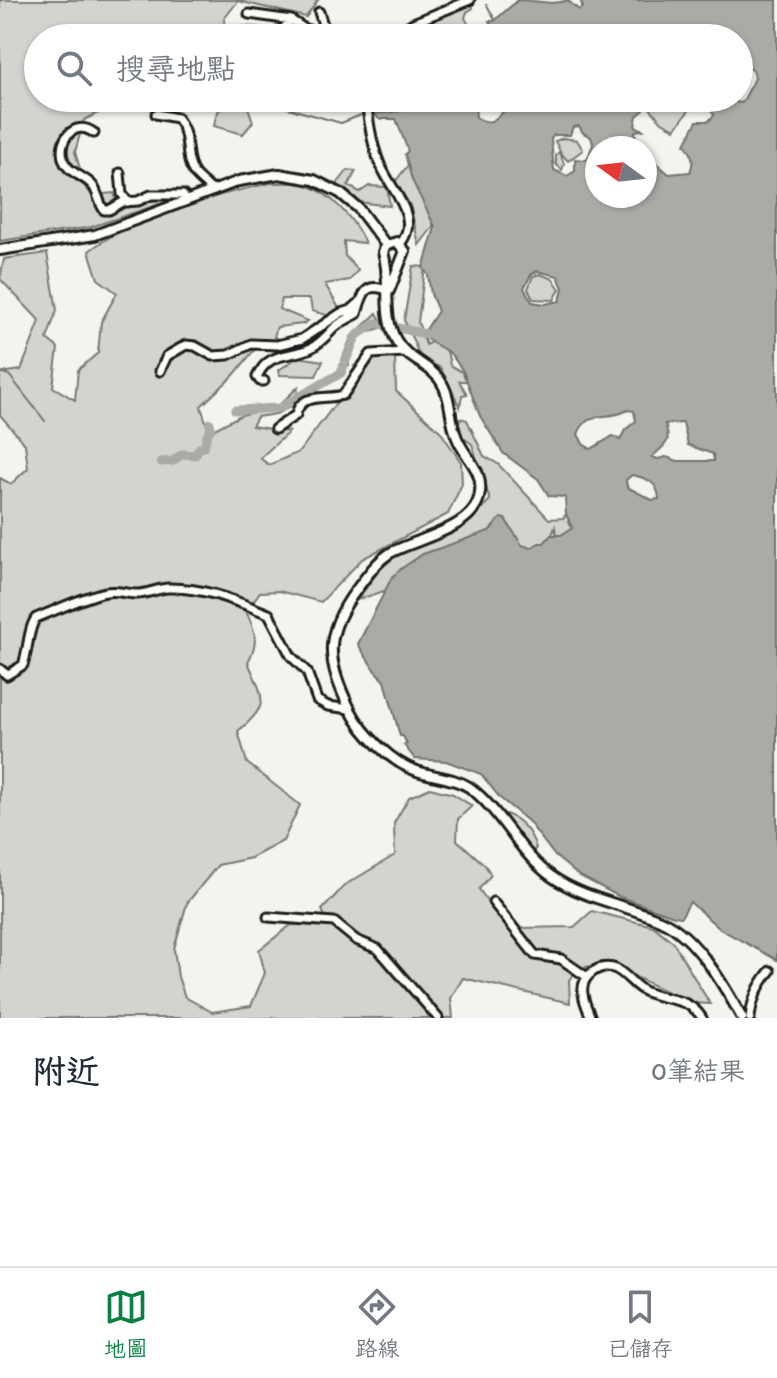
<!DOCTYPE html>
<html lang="zh-TW">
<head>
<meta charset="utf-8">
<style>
	:root { --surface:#fff; --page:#f6f6f7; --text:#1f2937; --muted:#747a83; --line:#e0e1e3; --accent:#0b8043 }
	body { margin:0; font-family:Itim,"LXGW WenKai TC",sans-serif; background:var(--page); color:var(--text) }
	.compass { position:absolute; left:585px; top:136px; width:72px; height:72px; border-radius:50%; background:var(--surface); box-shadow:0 2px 6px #0004; rotate:285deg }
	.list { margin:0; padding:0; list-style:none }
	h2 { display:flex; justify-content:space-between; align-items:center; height:104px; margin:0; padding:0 32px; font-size:34px }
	h2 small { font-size:26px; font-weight:400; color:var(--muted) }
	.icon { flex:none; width:44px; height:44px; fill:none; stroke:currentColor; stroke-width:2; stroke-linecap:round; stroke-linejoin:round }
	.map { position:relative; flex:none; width:777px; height:1018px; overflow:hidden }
	.search { position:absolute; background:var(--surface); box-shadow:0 2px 6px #0004; left:24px; right:24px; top:24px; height:88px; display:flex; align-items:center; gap:20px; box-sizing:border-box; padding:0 28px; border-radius:44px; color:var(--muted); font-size:30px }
	.sheet { height:248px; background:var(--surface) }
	nav { display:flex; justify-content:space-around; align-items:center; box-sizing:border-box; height:112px; border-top:2px solid var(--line); background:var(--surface); font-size:22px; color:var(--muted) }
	nav a { display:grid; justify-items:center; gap:4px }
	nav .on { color:var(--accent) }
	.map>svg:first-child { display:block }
</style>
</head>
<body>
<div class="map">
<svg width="777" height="1018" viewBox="0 0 777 1018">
	<rect width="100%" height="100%" fill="#f4f3ee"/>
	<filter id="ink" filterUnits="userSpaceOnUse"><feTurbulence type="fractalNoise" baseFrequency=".0125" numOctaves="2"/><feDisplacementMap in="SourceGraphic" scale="16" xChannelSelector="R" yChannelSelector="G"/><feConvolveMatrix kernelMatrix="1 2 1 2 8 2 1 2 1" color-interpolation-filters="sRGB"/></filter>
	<g filter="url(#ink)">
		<path fill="#d4d3cf" stroke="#787876" stroke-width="2" d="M0,0H318L306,17L238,1L224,19L225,26L258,27L259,33L246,38H38V98H149L118,103L84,120L75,152L86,189L98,199L104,194L114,193L116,200L112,207L133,206L169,196L172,200L91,227L0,241Z
			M471,3L473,8L467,12L465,18L476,38H402L405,31Z
			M376,98H429L411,108H390L385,117L379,110L375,113L372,111L371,102Z
			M653,98H689L693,105L675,129L662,122L647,105Z
			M246,101L253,122L243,134L214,126C217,103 225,105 246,101Z
			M563,138L577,140L583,150L568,161L560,152L564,164L562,170L556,164V155L560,151L555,141Z
			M408,165L434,194L433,227L419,245L410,205L395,182Z
			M348,170L356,171L348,186L360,192L369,186L387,187L390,206L358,202L337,184Z
			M271,183C281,183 293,182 303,184C330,191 354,219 365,243L344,241L345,256L358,270L350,280L325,284L340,310L330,316L312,311L310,299H282L279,309L308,321L303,324L277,327L274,337L302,349L259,344L234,375L201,406L209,432L241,415L277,407L298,387L296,404L276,414L257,417L252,426L289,432L260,458L269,465L299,452L336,403L362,378L354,366C365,354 379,355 395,359L396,391L440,431L461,462L462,484L448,514L362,559L321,602L279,591L260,592L246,611C256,632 259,641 248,662C263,698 272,704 238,731L247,763L300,805L283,841L251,858L218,865L187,903L174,949L178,977L185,997L212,1012L251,1006L265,973L259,950L291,925L322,924L325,916L322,910L345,885L395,855L394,823L409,797L430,788L453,794L472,806L458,819L457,840L485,865L491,875L479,889L502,922L520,928L574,927L592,911L653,926L673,942L710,1004L691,1003L608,964L578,968L569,980L570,1003L463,978L451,998L453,1018H0V478L11,484L28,468L25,444L0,415V373L21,370L40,321L0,279L4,259L47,253L57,310L47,339L58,348L53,387L75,400L78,370L98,353L101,322L117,293L98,279L89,251C134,216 216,195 271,183Z
			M413,266L425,267L418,322L426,345L431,342L446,345L450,365L462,372L467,381H459L467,394L462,395L460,407L440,367L422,361L404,320Z
			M540,274L553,279L560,289L554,300L533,299L528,289L533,276Z
			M377,313L384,327L359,335L349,357V366L340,365L351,337Z
			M298,357L323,361L316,376L280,375L279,370Z
			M460,418L467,420L484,456L498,464L549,519L563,518L573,507L578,524L567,543L558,546L555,527L549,542L531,554L384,594V591L357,600L384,564L403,551L451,534L467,524L490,500L472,444L457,433Z
			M497,812C516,814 531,830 536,848L531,854Z"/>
		<path fill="#abaaa6" stroke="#72716f" stroke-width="2" fill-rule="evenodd" d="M518,0C533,0 554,6 567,0L579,10L583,7L580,0H777V960L720,929L690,902L681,917L674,916L620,897L578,875L555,856L528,821L500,798L481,774L446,761L415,759L404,745L407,744L403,736H400L385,681L375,671L358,644L392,577L402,568L423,554L489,531L501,518L505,519L522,545L531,548L539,543H544L551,535H561L572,528L566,514L565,497L549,496L538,479L503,453L480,416L463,371L450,353L428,340L425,331L438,311L431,294L428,275L423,268L435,227L412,180L405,154L408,151L396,119H379L374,114L402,111L429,98H647L643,103L644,110L637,116L635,126L643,130L635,131L636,140L641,148H597V155L593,157V166L597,170V196H645V154L669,174L690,172C695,161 692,153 685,144L697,121H709L714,115L703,98H731L735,102L742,103L755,78L753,70L739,64V38H481L496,28L490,30L492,26L489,21H494ZM493,100L503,105V112C493,122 489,125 476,117L475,104ZM579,126L583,133L591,137L593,144L587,160L575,159V171L567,176L554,170L551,139L554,135H570L573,127ZM537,271L558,276L563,288L560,301L545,304L532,302L524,288L531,275ZM628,410L634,411L636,421L625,430L620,440L613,436L591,449L583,444L578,434C589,408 606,422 628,410ZM683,423L688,445L713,454L714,461H678L666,457L658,459L652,457C665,444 672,444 665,424ZM632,475C647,478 658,482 659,499L652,500L627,487L626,480Z"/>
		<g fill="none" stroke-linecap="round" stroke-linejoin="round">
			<path stroke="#72716f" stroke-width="2" d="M487,5L495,20
				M270,103L341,123L361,115
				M0,372L9,375L45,421"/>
			<path stroke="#abaaa6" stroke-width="9" d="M235,410L280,408L341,373L356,336L375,323L426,334
				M161,462L173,461L182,454L195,455L199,448L204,447L207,435L211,429L210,423"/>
			<g stroke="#1c1c1c" stroke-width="13">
				<path id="minor" d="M319,12L323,25L320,33
					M249,14L291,20L305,29L320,33L323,38
					M260,38L281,31L291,20
					M390,38L413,23L470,0
					M366,98C368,118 371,140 378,159C387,187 422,215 401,243
					M156,114L177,118C192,137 183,157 194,173C199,180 207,185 213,191
					M94,133C74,118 56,142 64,161C68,173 85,176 93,186C98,193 99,203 104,210H109L123,202L138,201L151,195H183L186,201
					M120,173L122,194L128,202
					M160,371L167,356L186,345L195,346L213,356L228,355L251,344L277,345L302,339L341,313L351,310L361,301
					M264,381H260L257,377C269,350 291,358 311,348C321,343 327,335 335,327C341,322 349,318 357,314C363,293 365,281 389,291
					M275,429L296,415C300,392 326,400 343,395L371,354L405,352
					M0,669L7,675L23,665C28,652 28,628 36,618C57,610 85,596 106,592C117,590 127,594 137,594C146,594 157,589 167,588C205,587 235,601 269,614L291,656L307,672L317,700L328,706L350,709
					M493,902L535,955L561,959L587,977
					M268,917L334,922L356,940L378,949L438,1018
					M591,1018C588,1010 584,1002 583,994C580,976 600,962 616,969C628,975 634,987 646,992C667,1001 689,997 702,1018
					M750,1018C752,999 758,986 770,971"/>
			</g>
			<g stroke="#1c1c1c" stroke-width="14">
				<path id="major" d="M386,245L383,252C392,281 381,313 396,340C407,360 428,363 440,380C452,397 449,420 457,438C465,458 483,469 480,492C477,529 417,538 390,553C376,562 367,576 357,589C323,634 326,661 351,711C363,734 392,763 417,771C434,777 453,777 469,787C501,810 518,852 551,876C585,900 625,904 662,921C696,936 725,987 742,1018
					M386,245L397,242L405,251L389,291
					M0,250L95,235L239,181L279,174L314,180L340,193L358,208L386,245"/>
			</g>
			<use href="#minor" stroke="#fdfcf7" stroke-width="7"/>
			<use href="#major" stroke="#fdfcf7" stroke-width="8"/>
		</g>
	</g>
</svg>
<svg class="compass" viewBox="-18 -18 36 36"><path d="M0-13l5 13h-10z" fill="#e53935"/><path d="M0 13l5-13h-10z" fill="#747a83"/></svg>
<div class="search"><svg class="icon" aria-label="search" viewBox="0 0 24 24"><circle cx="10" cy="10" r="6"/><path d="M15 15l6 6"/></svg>搜尋地點</div>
</div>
<section class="sheet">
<h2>附近<small>0筆結果</small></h2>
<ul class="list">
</ul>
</section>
<nav>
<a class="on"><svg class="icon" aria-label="map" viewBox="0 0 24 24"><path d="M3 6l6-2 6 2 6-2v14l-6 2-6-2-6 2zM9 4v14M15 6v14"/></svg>地圖</a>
<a><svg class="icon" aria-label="directions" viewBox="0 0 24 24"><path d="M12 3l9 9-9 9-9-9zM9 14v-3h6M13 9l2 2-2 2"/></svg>路線</a>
<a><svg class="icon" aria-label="saved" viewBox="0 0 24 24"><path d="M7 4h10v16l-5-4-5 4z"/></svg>已儲存</a>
</nav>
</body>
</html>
